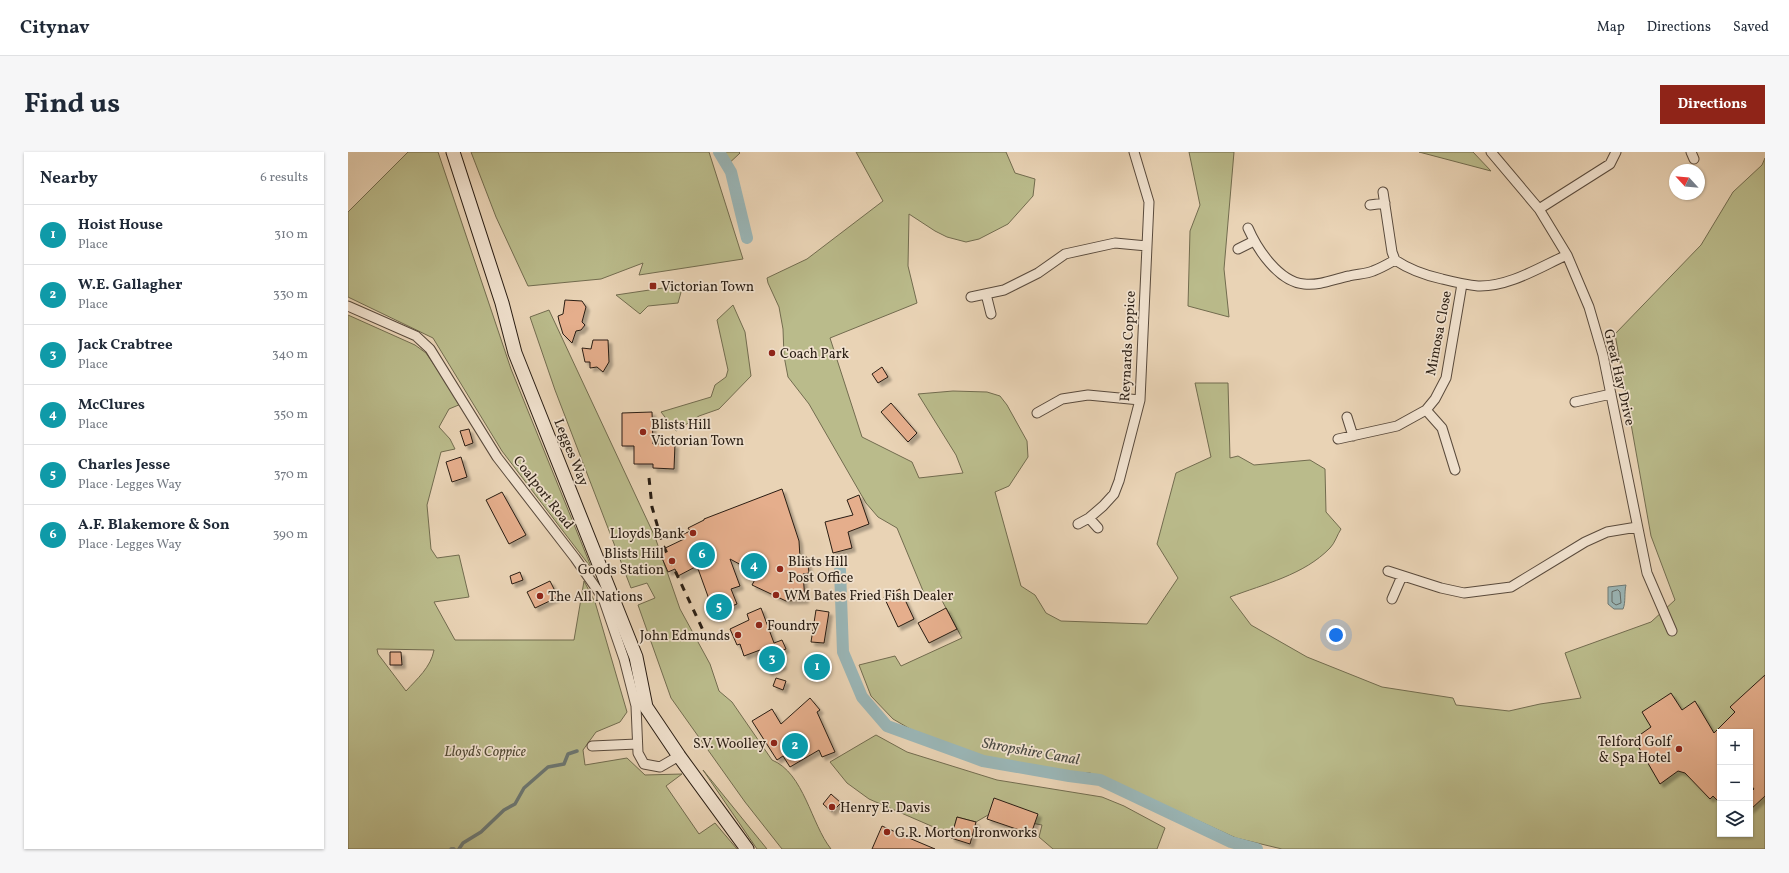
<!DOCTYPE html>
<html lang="en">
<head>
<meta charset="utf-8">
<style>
	:root { --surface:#fff; --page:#f6f6f7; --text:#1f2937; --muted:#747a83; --line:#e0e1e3; --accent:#8f2418 }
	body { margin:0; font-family:Vollkorn,serif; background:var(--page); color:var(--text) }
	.controls { position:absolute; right:12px; bottom:12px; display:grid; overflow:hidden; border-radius:0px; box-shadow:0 1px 3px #0004 }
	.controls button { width:36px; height:36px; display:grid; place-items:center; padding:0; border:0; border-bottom:1px solid var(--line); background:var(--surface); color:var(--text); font:20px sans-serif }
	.compass { position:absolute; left:1321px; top:12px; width:36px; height:36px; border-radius:50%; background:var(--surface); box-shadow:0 1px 3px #0004; rotate:296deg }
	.you { position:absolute; left:988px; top:483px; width:14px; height:14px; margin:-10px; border:3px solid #fff; border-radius:50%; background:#1a73e8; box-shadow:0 0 0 6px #1a73e833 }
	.badge { display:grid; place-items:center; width:26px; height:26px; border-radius:50%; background:var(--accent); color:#fff; font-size:13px; font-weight:700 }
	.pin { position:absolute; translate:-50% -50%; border:2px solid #fff; box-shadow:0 1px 4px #0006 }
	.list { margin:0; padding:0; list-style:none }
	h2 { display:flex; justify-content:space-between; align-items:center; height:52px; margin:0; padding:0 16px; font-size:17px }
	h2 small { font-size:13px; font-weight:400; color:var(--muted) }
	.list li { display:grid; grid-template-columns:26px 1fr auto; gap:12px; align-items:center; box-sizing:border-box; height:60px; padding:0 16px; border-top:1px solid var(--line) }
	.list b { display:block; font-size:15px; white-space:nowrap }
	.list p { margin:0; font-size:13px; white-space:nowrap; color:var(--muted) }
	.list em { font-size:13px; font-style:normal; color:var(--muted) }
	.icon { flex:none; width:22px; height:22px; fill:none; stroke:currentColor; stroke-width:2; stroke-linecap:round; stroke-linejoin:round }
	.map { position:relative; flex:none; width:1417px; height:697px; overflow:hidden; border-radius:0px }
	header { display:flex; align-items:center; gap:24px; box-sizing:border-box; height:56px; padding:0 20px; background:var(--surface); border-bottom:1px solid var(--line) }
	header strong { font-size:19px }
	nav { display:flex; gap:22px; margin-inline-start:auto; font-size:14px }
	.intro { display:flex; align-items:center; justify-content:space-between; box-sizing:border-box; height:96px; padding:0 24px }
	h1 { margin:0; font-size:28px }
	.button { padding:10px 18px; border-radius:0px; background:var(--accent); color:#fff; font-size:14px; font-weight:700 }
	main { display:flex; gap:24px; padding:0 24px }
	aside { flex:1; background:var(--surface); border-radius:0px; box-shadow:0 1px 3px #0004 }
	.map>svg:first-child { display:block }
</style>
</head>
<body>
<header>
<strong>Citynav</strong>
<nav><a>Map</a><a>Directions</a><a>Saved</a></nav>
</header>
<div class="intro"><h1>Find us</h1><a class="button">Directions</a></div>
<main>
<aside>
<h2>Nearby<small>6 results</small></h2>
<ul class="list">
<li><span class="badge" style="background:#0f9aa8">1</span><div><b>Hoist House</b><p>Place</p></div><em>310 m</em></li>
<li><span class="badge" style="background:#0f9aa8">2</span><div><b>W.E. Gallagher</b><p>Place</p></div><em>330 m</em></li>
<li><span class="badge" style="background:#0f9aa8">3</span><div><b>Jack Crabtree</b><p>Place</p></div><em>340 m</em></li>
<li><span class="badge" style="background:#0f9aa8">4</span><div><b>McClures</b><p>Place</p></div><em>350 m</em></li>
<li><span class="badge" style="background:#0f9aa8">5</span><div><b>Charles Jesse</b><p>Place · Legges Way</p></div><em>370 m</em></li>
<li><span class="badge" style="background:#0f9aa8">6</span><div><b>A.F. Blakemore &amp; Son</b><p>Place · Legges Way</p></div><em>390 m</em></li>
</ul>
</aside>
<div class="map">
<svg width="1417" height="697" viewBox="0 0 1417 697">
	<defs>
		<filter id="shadow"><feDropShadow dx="3.5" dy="3.5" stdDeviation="1" flood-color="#0004"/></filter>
	</defs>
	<rect width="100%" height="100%" fill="#e9d3b5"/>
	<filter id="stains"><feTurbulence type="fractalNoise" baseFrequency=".005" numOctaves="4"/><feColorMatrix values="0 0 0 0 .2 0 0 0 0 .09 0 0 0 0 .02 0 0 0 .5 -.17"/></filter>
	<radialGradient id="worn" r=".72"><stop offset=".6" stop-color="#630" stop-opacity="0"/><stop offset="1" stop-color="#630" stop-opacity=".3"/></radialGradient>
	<path fill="#babb8b" stroke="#726c4f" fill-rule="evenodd" d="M60,0H90L163,217L244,417L154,299L85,186L0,145V60Z
		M123,0H361L395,107L291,123L295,111L253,127L180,134L148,65Z
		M371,0H391L392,1L376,16Z
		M508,0H658L667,21L687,27L685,44L660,72L631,87L618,90L599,85L587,79L561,62L560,114L569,151L482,186L514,285L564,310L571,326L615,321L608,303L570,242L605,239L639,240L652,244L659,253L679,289L680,305L661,334L647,340L673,434L687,443L698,461L713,469L799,472L830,426L809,392L828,321L863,305L847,231H880L882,306L890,304L906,313L962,308L977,317L978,360L993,377C989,383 987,391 982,396C956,423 916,432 882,445L903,473L959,505L1034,535L1105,546L1108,553L1161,559L1192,552L1233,546L1217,501L1303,470L1327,448L1303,384L1267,182L1353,93L1385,40L1414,13L1417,6V697H934L888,686L774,634L742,621L694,620L633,607L576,585L545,567L523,544L511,513L547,504L553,514L614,486L591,443L578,446L549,376L530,365L518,351L461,252L440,225L436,204L435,177L431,155L420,131L419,126L459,107L535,49ZM1372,580H1402V682H1372Z
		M841,0H886L876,117L881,165L840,154L842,79L852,53Z
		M1071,0H1125L1143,19Z
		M335,133L330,151L300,154L292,162L268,143Z
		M385,153L397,180L403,224L371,257L351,264L328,279L313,260L363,245L367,233L378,225L380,218L369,168Z
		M201,158L307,385L332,457L362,512L371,539L384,550L424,608C456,621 463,672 483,697H434L397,650L323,546L290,453L307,446L299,431L283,436L207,238L182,165Z
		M0,163L67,193L78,201L113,252L101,257L91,275L102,287L107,297L93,300L79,353L83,397L89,406L111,403L121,445L86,450L107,488H226L236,429L247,450L279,560L272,570L248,580L235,598L237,613L279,606L297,623L334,622L318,634L351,682L367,671L389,697H0ZM29,497L86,498C83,515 69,527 58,539L30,502Z
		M528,583L559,600L649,628L754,645L776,654L817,676L809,697H705L691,685L694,673L640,663L628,670L609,665L604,683L521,647L499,631L482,610Z
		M355,618L419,697H409Z"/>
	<path fill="#9ab6b7" stroke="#6d7975" d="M1278,433C1276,441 1278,450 1275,457H1266L1260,452V435Z"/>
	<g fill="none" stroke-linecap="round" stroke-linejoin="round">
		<path stroke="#626a65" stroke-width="1" d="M1270,438L1272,440L1273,451L1268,453L1264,450V440Z"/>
		<path stroke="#6d7975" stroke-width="3.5" d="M103,697H106
			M111,697L115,691L133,680L156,658L167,652L176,636L200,615L216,612L220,602L229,599"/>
		<path stroke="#9ab6b7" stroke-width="12" d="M371,0L383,20L399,86
			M492,418L495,500L514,545L539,574L635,609L721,624L752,628L883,690L909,697"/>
	</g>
	<path fill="#e5ae8c" stroke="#291d13" filter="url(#shadow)" d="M217,148L234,149L238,155L234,170L237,173L233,178L228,179L224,191L215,182L211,169L210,164L215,162Z
		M245,188H260L261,210L255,220L249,215L242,216V210H237L234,196L243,197Z
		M534,215L540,225L530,231L524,222Z
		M543,251L569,281L560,290L533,260Z
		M304,260L305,292H327L326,317L305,316V312H286V294H274V261Z
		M121,277L125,291L117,294L112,279Z
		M113,305L119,325L104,330L98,310Z
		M434,337L451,389L452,406L459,405L461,421L455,422L457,448L438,449L404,433L410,422L382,407L392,434L383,437L389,452L366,461L349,414L330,424L327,417L320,420L311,399L336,387L334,383L342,379L340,376L356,368V367Z
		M154,340L178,383L161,392L138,348Z
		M511,343L521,372L500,380L504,396L485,401L477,370L505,363L499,348Z
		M172,420L175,428L164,432L162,424Z
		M202,429L210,445L187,456L179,440Z
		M552,437L566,467L550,475L536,445Z
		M413,456L426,491L434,488L438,497L430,500L435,514L420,520L412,498L396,504L392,492L389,493L382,477L401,468L399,462Z
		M598,456L609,477L581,491L570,471Z
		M468,458L481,460L476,491L463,490Z
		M42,500H53L54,513H42Z
		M471,507L476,518L467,523L462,511Z
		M1417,523V644L1402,658V641L1406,637L1402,632V580H1372V651L1365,644L1362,647L1337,621L1330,619L1312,632L1286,587L1303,575L1294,560L1323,541L1334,558L1347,549L1366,581L1387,560L1382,555Z
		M428,526L438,529L435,538L425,534Z
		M462,546L472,558L469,560L487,600L474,605L471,598L442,615L435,604L429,608L404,569L424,557L433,572Z
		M483,642L493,651L484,660L475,652Z
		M646,646L690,662L683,682L639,667Z
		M609,665L628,670L622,692L603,686Z
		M534,674L561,686L587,697H524Z"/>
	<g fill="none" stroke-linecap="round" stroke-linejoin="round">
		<g stroke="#594a3c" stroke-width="11">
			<path id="street" d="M1143,0L1191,57L1219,103L1241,155L1255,203L1299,421L1324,479
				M1343,0L1346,7
				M1035,40L1044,100L1047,108
				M1022,53L1037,51
				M1191,57L1262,12L1268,0
				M900,76C909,97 931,130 956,132C972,134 986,127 1001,124C1009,122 1018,122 1025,119C1033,116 1040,112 1047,108
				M890,97L906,89
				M1047,108C1062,118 1076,123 1094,127C1106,130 1118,133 1130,134C1161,135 1192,115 1219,103
				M638,142L643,162
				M623,145L656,138L690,121L717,102L767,91L799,94
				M0,154L68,184L82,197L149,305L227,406L255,446L276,507L288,554L290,601L296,612L312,615L331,604
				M1227,250L1263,242
				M1078,258L1094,276L1107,318
				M689,261L714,247L740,243L792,248
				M999,265L1005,284
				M990,287L1049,274L1078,258L1087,247L1098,226L1114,132
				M741,366L750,376
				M730,372L741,366L755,354L766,342L771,329L792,248L801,50L786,0
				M1040,419L1093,436L1116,441L1163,435L1237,390L1259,380L1289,375
				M1044,447L1054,424
				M244,594L289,592"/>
		</g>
		<g stroke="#291d13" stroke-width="15">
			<path id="secondary" d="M105,0L154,151L167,201L288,505L298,555L331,604L399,697"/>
		</g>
		<use href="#street" stroke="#f1e2cf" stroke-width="9"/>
		<use href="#secondary" stroke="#f1e2cf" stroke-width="13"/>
		<path stroke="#291d13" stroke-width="3" stroke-dasharray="7 7" stroke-linecap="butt" d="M301,326L304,355L315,393L361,491"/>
	</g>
	<g fill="#8f2418" stroke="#f1e2cf" stroke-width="1.5">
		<rect x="301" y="130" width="8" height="8" rx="2"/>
		<circle cx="424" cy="201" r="4"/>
		<circle cx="295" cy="280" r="4"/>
		<circle cx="345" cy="381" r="4"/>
		<circle cx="324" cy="409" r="4"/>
		<circle cx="432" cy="417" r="4"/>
		<circle cx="428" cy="443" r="4"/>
		<circle cx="192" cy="444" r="4"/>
		<circle cx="411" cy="473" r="4"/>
		<circle cx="390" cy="483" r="4"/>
		<circle cx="426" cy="591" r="4"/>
		<circle cx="1331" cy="597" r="4"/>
		<circle cx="484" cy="655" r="4"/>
		<circle cx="539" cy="680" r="4"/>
	</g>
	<g text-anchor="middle" stroke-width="3.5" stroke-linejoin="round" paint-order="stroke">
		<g font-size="14" fill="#291d13" stroke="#f1e2cf" text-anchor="start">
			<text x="313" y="139">Victorian Town</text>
			<text x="432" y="206">Coach Park</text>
			<text x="303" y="277">Blists Hill<tspan x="303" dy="16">Victorian Town</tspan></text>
			<text x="337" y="386" text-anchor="end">Lloyds Bank</text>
			<text x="316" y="406" text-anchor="end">Blists Hill<tspan x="316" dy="16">Goods Station</tspan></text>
			<text x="440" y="414">Blists Hill<tspan x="440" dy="16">Post Office</tspan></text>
			<text x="436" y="448">WM Bates Fried Fish Dealer</text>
			<text x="200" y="449">The All Nations</text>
			<text x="419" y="478">Foundry</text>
			<text x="382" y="488" text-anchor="end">John Edmunds</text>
			<text x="1323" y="594" text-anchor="end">Telford Golf<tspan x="1323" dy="16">&amp; Spa Hotel</tspan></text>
			<text x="418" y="596" text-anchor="end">S.V. Woolley</text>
			<text x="492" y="660">Henry E. Davis</text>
			<text x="547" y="685">G.R. Morton Ironworks</text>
		</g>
		<g font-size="14" fill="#291d13" stroke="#f1e2cf">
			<text transform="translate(1090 181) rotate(-79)" y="5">Mimosa Close</text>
			<text transform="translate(779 194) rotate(-87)" y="5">Reynards Coppice</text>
			<text transform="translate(1272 225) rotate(77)" y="5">Great Hay Drive</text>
			<text transform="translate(224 300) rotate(68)" y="5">Legges Way</text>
			<text transform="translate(196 340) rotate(52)" y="5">Coalport Road</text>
		</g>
		<g font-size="14" font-style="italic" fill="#544c37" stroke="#f1e2cf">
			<text x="137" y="604">Lloyd's Coppice</text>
		</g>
		<g font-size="15" font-style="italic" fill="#4b4b44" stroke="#f1e2cf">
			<text transform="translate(683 599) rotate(10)" y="5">Shropshire Canal</text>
		</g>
	</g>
	<rect width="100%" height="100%" filter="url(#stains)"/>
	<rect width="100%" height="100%" fill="url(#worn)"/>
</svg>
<div class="controls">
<button>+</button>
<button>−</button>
<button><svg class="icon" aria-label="layers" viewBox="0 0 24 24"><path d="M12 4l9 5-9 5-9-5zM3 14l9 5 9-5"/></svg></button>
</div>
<svg class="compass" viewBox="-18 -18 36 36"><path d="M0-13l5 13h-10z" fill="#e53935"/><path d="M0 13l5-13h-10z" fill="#747a83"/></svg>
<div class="you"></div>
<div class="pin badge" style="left:469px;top:515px;background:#0f9aa8">1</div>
<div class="pin badge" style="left:447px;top:594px;background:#0f9aa8">2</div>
<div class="pin badge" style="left:424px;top:507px;background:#0f9aa8">3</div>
<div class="pin badge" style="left:406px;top:414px;background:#0f9aa8">4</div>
<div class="pin badge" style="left:371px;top:455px;background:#0f9aa8">5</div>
<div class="pin badge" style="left:354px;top:403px;background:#0f9aa8">6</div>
</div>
</main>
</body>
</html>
